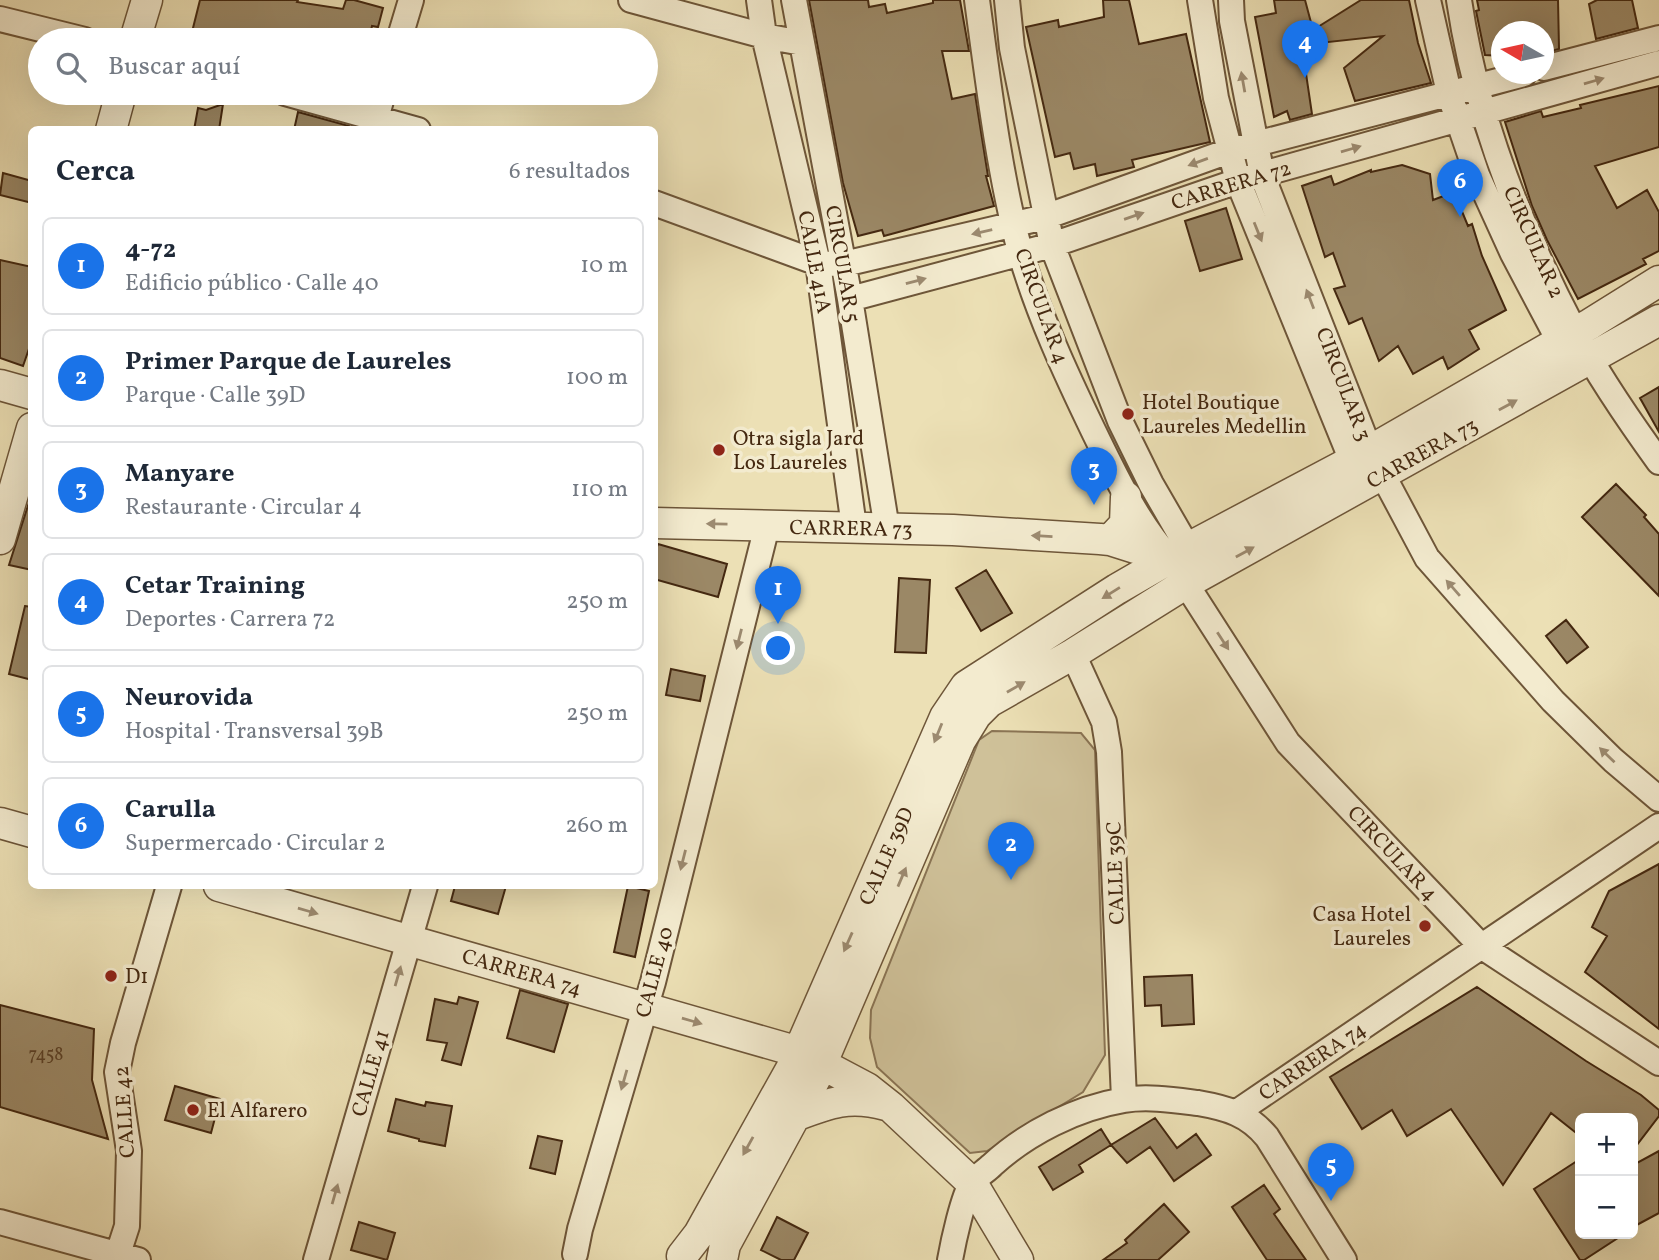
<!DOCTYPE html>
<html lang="es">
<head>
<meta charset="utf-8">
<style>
	:root { --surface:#fff; --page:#f6f6f7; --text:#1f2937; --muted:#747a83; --line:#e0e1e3; --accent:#1a73e8 }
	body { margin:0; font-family:Vollkorn,serif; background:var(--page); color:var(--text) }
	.controls { position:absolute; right:21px; bottom:21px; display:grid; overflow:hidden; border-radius:10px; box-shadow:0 7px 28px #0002 }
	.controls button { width:63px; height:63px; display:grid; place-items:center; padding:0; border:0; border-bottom:2px solid var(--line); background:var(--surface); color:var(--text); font:35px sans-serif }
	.compass { position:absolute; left:1491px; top:21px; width:63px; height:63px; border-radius:50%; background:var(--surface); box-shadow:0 7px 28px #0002; rotate:279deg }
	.you { position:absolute; left:779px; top:649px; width:24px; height:24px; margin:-18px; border:5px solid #fff; border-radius:50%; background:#1a73e8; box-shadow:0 0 0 10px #1a73e833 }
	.badge { display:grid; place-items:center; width:46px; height:46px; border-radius:50%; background:var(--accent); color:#fff; font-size:23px; font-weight:700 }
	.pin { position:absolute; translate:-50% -58px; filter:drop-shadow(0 2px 4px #0008) }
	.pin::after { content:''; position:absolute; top:37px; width:24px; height:21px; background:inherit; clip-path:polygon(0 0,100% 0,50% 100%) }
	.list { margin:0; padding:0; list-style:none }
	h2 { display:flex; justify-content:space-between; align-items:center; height:91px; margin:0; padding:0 28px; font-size:30px }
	h2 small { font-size:23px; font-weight:400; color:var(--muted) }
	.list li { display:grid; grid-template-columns:46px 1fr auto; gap:21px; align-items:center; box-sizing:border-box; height:98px; margin:0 14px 14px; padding:0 14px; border:2px solid var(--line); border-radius:10px }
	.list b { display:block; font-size:26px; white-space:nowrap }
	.list p { margin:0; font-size:23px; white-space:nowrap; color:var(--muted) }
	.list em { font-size:23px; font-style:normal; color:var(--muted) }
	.icon { flex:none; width:38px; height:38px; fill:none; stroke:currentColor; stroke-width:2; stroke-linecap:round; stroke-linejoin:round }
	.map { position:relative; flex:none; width:1659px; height:1260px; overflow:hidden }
	.search { position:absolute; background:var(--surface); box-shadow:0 7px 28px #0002; left:28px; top:28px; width:630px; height:77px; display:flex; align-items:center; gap:18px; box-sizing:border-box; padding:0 24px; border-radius:38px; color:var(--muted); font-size:26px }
	.panel { position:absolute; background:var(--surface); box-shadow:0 7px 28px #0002; left:28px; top:126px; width:630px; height:763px; border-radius:10px }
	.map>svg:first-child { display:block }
</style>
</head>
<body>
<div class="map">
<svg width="1659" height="1260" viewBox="0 0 1659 1260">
	<rect width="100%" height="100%" fill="#ece0b5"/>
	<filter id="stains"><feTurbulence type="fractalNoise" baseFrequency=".00286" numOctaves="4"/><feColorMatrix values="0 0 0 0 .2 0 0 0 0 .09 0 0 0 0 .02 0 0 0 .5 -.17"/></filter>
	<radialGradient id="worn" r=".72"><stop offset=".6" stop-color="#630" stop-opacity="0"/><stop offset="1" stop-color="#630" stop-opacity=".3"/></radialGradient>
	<path fill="#cfc199" stroke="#8a7454" stroke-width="2" d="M992,731L1081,733L1095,750L1105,1055L1083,1092L987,1151L970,1153L877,1067L870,1038L871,1010L979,740Z"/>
	<path fill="#9b8866" stroke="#442810" stroke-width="2" d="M200,0H298L297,2L343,9L346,0H354L383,8L378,27L372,26L369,40H190Z
		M809,0H868L869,7L885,4L887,13L933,3V0H960L969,51H942L952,99L975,94L988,176H986L994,206L884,236L882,230L858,236L843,183Z
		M1103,0H1129L1139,44L1186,34L1210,142L1132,160L1134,167L1097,176L1095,164L1074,169L1070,153L1055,157L1026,27L1058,20L1059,27L1104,17Z
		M1274,0H1305L1313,30L1361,0H1409L1418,43L1431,83L1355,101L1344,68L1383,36L1300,45L1304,60L1312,114L1290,120L1287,111L1274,117L1255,17L1276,13Z
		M1477,0H1558L1559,49L1544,53V32H1502V56L1485,55L1476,11L1479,10Z
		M1597,0H1632L1638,28L1596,39L1589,4Z
		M1659,86V147L1595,166L1617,208L1647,190L1659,212V251L1643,259L1646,264L1578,299L1547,240L1532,206L1505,122L1541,111L1543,117L1581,108L1580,105Z
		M223,104L219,130H194L198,108L206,110Z
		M298,112L349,126V130H294Z
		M1402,165L1430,174L1433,200L1454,192L1468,226L1472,224L1482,256L1506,310L1469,330L1479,349L1448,369L1443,357L1413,374L1398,346L1379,361L1362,318L1349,324L1334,289L1345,286L1333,253L1325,257L1302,186L1331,176L1334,185L1371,170V172Z
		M3,173L32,181V203L0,195Z
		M1226,208L1242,259L1200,271L1185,221Z
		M0,260L32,267V340L23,366L0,358Z
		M1659,387V432L1640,398Z
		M1616,484L1646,515L1644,517L1659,534V596L1582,517Z
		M32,493V570L9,565Z
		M658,544L727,564L718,597L654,579V555Z
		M986,570L1012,613L981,631L956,588Z
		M899,578L930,580L926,653L895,652Z
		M25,606L32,607V680L9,674Z
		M1566,620L1588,647L1567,663L1546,636Z
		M671,669L705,676L700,701L666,695Z
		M1659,864V1029L1585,972L1607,936L1592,927L1609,891Z
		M455,886H506L498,914L451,901Z
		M628,886L649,891L635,957L614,952Z
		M1192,975L1194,1024L1162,1026L1161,1005L1145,1006L1144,977Z
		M1477,987L1586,1061L1641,1095L1659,1110V1116L1633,1150V1118H1580V1136L1551,1113L1503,1185L1451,1109L1407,1136L1392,1110L1362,1129L1330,1077Z
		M520,990L568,1004L554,1052L507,1038Z
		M459,997L478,1002L461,1065L442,1060L447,1043L427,1040L435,999L457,1004Z
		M0,1005L94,1029L92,1080L108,1139L0,1107Z
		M175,1086L220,1099L211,1133L165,1120Z
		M396,1099L425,1106L426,1102L452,1106L445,1146L419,1141V1139L388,1131Z
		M1155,1118L1177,1148L1196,1134L1211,1155L1174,1181L1150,1147L1127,1163L1111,1145Z
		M1101,1129L1111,1145L1079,1165L1083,1172L1053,1190L1039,1167Z
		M538,1136L562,1141L555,1174L530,1168Z
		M1659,1151V1213L1633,1227V1165Z
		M1580,1159V1234H1624L1584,1260H1580L1534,1189Z
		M1264,1185L1280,1209L1274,1214L1306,1260H1267L1232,1207Z
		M1164,1204L1189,1232L1158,1260H1103L1127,1243L1125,1240Z
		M777,1217L808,1233L794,1260H781L761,1250Z
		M359,1222L395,1233L387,1260L351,1250Z"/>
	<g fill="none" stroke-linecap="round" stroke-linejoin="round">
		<g stroke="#6e5639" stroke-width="28">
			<path id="minor" d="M631,0L764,36L802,43
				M759,0L764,36L818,263L854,527
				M794,0L850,299L887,529
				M977,0C988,81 999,173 1020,251C1038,314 1066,374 1094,432C1116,477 1137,522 1170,559L1288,743L1481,946L1659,1063
				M1007,0L1012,48L1052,245L1120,421L1151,484L1188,548L1186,567
				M1200,0L1216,98L1238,181L1352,461L1362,478
				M1231,0L1232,21L1262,175L1370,451L1427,558L1553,701L1613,760L1659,799
				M1428,0L1449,93L1477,175L1513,254L1567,356
				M1459,0C1476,116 1520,228 1575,332C1598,375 1630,422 1659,462
				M0,19L85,40
				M399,40L411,0
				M1544,68L1659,38
				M285,93L418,130
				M373,130L383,93
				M654,203L818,263L844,264L1045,217L1229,151L1524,74
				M850,299L1052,245L1238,181L1659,63
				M1073,654L1104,722L1109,752L1124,1099
				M1237,1112L1659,826
				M0,1222L138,1260
				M575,1254L580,1229L653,982L767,526
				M116,1260L127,1226L129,1151L117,1072L123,1043L169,886
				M316,1260L425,886
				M950,1260C953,1243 963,1196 972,1183C976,1177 986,1171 992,1165C1027,1133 1076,1108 1124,1100C1147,1096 1174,1100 1198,1103C1227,1108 1248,1114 1267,1137L1344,1260"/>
		</g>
		<g stroke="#6e5639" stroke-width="33">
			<path id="tertiary" d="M135,40L147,0
				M111,130L121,93
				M0,385L32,394
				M654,523L953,530L1100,539L1110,540L1170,559
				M0,539L32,428
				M1110,540L1125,524L1126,497
				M0,823L32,832
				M219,886L799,1052L867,1088L891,1107L972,1183L1018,1260
				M795,1116C829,1103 849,1095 886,1105
				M682,1256L699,1234L791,1069L945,717L966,686L1117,589L1188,548L1352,461L1590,324L1659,281
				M722,1260L725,1245L815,1079L960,741L976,715L989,702L1073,654L1185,584L1659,320"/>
		</g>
		<use href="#minor" stroke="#f3ebcf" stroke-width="24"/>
		<use href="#tertiary" stroke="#f3ebcf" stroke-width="30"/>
	</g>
	<defs><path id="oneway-solid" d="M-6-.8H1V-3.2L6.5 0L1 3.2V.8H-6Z" transform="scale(1.75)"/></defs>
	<g fill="#9c8a70">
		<use href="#oneway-solid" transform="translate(1594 81) rotate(-16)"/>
		<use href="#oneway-solid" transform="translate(1243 82) rotate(-100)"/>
		<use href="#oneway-solid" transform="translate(1351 149) rotate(-16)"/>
		<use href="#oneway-solid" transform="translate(1198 162) rotate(160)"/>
		<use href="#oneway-solid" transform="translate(1134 216) rotate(-19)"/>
		<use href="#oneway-solid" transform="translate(982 232) rotate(167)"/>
		<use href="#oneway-solid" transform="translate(1258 232) rotate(68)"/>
		<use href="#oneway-solid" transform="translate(916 281) rotate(-15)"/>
		<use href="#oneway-solid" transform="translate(1310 299) rotate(-111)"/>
		<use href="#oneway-solid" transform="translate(1508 405) rotate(-29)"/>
		<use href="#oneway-solid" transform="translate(717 524) rotate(-179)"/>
		<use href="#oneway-solid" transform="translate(1042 536) rotate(-177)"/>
		<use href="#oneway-solid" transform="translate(1245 552) rotate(-29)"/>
		<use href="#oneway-solid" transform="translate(1453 588) rotate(-131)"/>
		<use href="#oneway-solid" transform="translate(1111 593) rotate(148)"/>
		<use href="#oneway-solid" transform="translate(739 639) rotate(104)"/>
		<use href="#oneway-solid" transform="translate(1223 641) rotate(57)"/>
		<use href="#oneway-solid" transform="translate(1016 687) rotate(-30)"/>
		<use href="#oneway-solid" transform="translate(938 733) rotate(112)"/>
		<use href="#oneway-solid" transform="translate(1607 755) rotate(-136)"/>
		<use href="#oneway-solid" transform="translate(683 860) rotate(104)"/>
		<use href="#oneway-solid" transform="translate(902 877) rotate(-67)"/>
		<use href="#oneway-solid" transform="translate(308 911) rotate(16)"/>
		<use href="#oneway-solid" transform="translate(848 942) rotate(114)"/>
		<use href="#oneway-solid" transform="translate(398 976) rotate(-74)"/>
		<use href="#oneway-solid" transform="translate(692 1021) rotate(16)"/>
		<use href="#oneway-solid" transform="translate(624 1080) rotate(106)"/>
		<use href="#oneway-solid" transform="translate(748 1146) rotate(119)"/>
		<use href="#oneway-solid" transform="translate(335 1194) rotate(-74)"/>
	</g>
	<g fill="#8f2418" stroke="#f3ebcf" stroke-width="2.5">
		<circle cx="1128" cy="414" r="7"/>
		<circle cx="719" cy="450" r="7"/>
		<circle cx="1425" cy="926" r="7"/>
		<circle cx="111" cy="976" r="7"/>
		<circle cx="193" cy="1110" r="7"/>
	</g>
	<g text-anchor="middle" stroke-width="7" stroke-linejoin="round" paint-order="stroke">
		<g font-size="18" fill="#5a4026">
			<text x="46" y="1060">7458</text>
		</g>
		<g font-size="21" fill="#442810" stroke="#f3ebcf">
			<text transform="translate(1231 185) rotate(-17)" y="7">CARRERA 72</text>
			<text transform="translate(1534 242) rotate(66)" y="7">CIRCULAR 2</text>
			<text transform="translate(815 262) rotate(79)" y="7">CALLE 41A</text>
			<text transform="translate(843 264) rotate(80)" y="7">CIRCULAR 5</text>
			<text transform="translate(1042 306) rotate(70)" y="7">CIRCULAR 4</text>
			<text transform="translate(1344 384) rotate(69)" y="7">CIRCULAR 3</text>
			<text transform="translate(1422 453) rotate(-29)" y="7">CARRERA 73</text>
			<text transform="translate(851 528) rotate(1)" y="7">CARRERA 73</text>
			<text transform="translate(1393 853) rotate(47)" y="7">CIRCULAR 4</text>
			<text transform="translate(886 856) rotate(-66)" y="7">CALLE 39D</text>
			<text transform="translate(1115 873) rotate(-92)" y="7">CALLE 39C</text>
			<text transform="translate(522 972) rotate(16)" y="7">CARRERA 74</text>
			<text transform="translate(654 972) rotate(-75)" y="7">CALLE 40</text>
			<text transform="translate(1312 1061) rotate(-34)" y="7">CARRERA 74</text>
			<text transform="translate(370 1073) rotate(-74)" y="7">CALLE 41</text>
			<text transform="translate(124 1112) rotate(-94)" y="7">CALLE 42</text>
		</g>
		<g font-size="21" fill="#442810" stroke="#f3ebcf" text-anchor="start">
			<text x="1142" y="409">Hotel Boutique<tspan x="1142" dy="24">Laureles Medellin</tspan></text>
			<text x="733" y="445">Otra sigla Jard<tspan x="733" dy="24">Los Laureles</tspan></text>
			<text x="1411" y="921" text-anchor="end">Casa Hotel<tspan x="1411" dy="24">Laureles</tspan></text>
			<text x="125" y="983">D1</text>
			<text x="207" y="1117">El Alfarero</text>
		</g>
	</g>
	<rect width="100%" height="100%" filter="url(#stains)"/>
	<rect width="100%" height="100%" fill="url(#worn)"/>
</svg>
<div class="controls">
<button>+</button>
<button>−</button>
</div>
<svg class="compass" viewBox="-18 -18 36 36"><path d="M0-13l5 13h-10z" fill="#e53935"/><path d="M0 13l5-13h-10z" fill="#747a83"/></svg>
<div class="you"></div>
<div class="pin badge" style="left:778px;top:624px">1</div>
<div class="pin badge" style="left:1011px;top:880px">2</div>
<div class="pin badge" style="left:1094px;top:505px">3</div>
<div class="pin badge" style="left:1305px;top:78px">4</div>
<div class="pin badge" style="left:1331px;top:1201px">5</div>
<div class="pin badge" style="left:1460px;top:217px">6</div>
<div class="search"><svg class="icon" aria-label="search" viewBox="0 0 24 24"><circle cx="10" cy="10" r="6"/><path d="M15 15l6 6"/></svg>Buscar aquí</div>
<section class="panel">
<h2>Cerca<small>6 resultados</small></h2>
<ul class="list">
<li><span class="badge">1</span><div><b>4-72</b><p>Edificio público · Calle 40</p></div><em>10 m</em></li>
<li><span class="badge">2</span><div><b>Primer Parque de Laureles</b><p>Parque · Calle 39D</p></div><em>100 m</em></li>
<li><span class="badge">3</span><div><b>Manyare</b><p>Restaurante · Circular 4</p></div><em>110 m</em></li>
<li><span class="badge">4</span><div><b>Cetar Training</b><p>Deportes · Carrera 72</p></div><em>250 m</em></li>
<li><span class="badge">5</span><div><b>Neurovida</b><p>Hospital · Transversal 39B</p></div><em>250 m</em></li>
<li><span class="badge">6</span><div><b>Carulla</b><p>Supermercado · Circular 2</p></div><em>260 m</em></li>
</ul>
</section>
</div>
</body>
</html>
